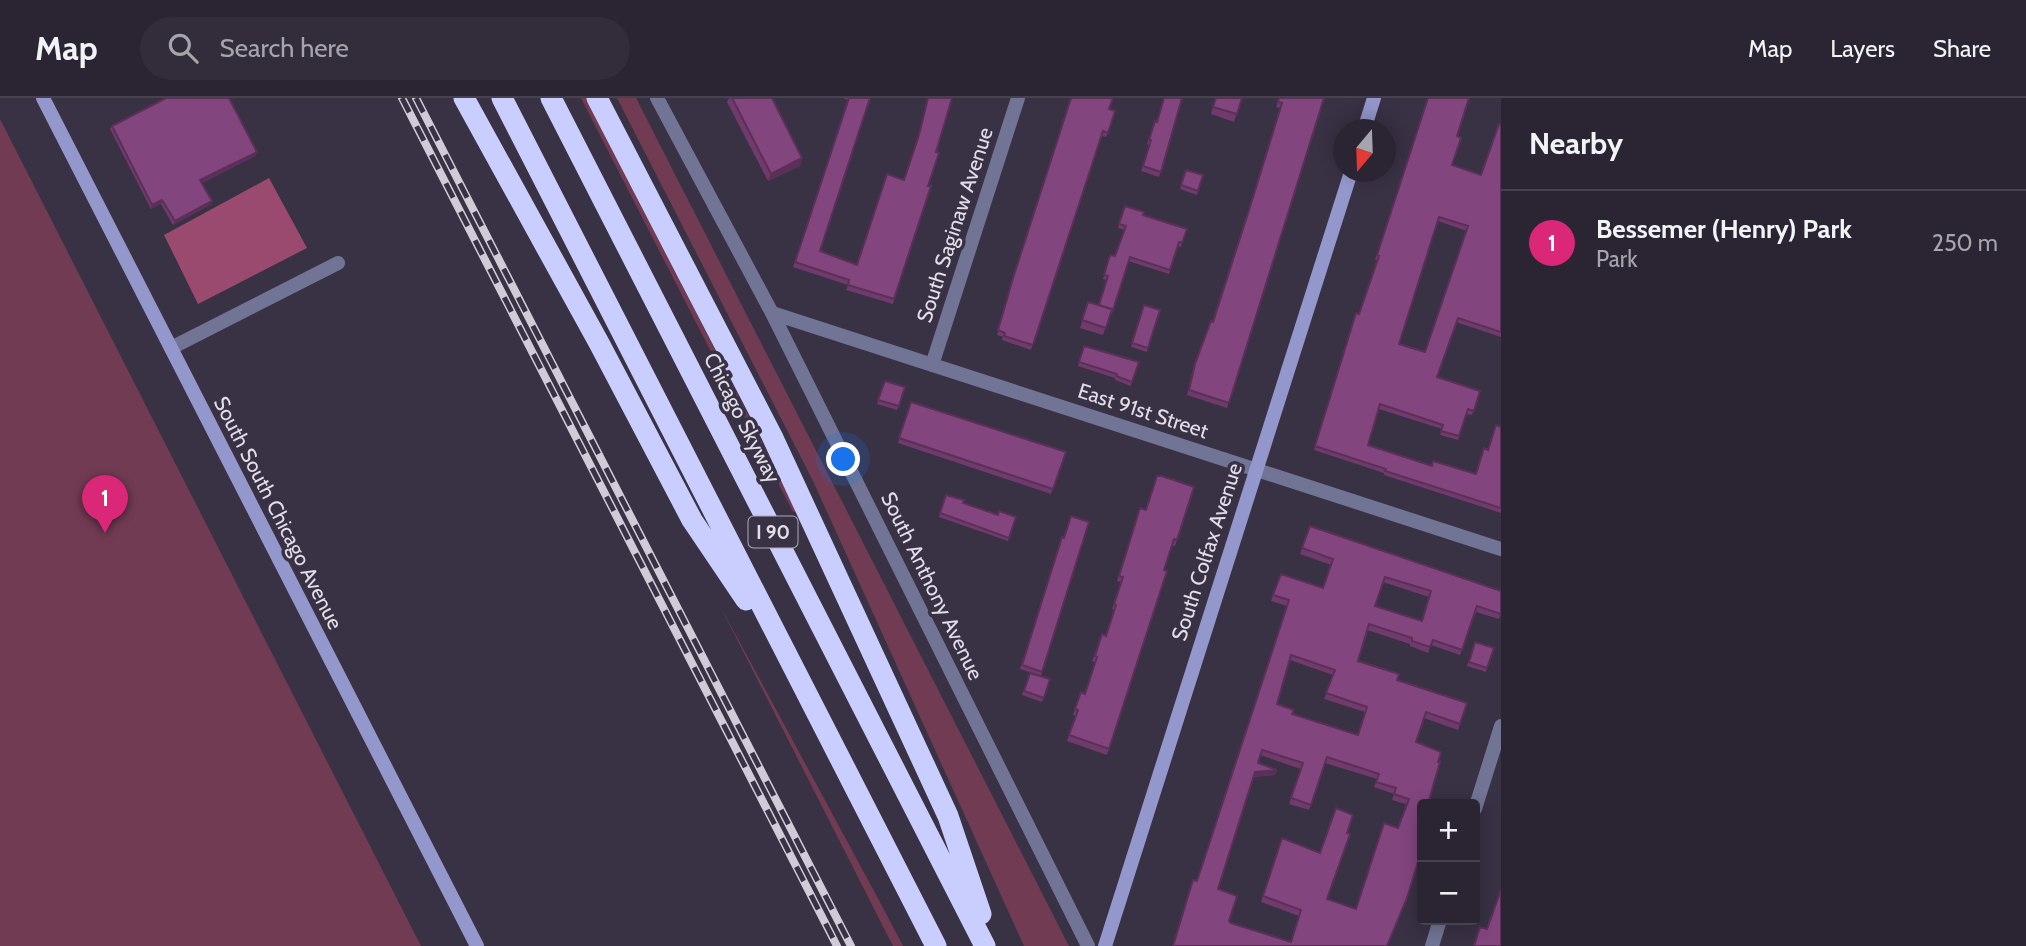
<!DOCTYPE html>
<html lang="en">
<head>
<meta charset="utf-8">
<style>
	:root { --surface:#2b2533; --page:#332d3b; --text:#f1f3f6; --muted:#a6a5ac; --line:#47424e; --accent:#db2777 }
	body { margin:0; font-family:Cabin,sans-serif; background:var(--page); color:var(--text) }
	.controls { position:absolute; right:21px; bottom:21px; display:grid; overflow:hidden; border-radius:7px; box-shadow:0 4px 18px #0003 }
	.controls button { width:63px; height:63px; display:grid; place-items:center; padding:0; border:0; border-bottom:2px solid var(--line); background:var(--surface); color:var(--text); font:35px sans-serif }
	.compass { position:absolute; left:1333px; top:21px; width:63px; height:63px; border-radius:50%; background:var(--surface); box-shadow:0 4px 18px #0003; rotate:199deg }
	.you { position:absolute; left:844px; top:362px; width:24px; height:24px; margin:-18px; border:5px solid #fff; border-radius:50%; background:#1a73e8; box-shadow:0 0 0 10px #1a73e833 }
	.badge { display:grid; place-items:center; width:46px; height:46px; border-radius:50%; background:var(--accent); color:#fff; font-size:23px; font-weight:700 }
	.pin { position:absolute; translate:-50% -58px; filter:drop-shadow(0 2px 4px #0008) }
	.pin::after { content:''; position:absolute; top:37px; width:24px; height:21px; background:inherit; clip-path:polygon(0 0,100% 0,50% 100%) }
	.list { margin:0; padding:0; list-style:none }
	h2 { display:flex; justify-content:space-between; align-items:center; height:91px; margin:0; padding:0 28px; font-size:30px }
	h2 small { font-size:23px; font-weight:400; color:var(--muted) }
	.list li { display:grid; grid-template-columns:46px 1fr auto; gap:21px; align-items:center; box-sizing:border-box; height:105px; padding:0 28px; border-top:2px solid var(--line) }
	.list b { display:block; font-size:26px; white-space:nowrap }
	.list p { margin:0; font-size:23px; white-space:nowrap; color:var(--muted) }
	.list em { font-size:23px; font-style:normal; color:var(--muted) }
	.icon { flex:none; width:38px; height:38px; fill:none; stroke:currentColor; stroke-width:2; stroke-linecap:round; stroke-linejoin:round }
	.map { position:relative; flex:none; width:1501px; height:848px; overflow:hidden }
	header { display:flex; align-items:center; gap:42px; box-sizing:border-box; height:98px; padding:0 35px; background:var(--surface); border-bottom:2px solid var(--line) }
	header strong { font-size:33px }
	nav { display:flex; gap:38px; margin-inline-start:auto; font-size:24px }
	.search { width:490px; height:63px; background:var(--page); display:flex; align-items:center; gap:18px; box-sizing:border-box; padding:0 24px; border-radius:38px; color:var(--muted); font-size:26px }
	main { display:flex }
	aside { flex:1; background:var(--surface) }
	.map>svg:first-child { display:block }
</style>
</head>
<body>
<header>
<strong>Map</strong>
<div class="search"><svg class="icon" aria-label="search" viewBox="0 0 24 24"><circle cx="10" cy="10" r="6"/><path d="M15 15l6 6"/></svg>Search here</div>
<nav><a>Map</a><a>Layers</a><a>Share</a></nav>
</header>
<main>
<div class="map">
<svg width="1501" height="848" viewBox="0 0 1501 848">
	<rect width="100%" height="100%" fill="#393144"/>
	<path fill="#713b53" d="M581,0H587L797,413L793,414Z
		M617,0H636L1069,848H1024L813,383Z
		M0,21L421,848H0Z
		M718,504L881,806L903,848H893Z"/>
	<path fill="#994a6e" d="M269,80L307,150L198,206L164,137Z"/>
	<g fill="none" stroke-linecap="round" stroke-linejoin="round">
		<path stroke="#717495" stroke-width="14" d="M772,215L1501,451
			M171,250L338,165
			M932,267L1018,0
			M1475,711L1501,628
			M1432,848L1440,822"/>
		<path stroke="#717495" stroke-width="14" d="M657,0L772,215L1088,848"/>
		<path stroke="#9397cb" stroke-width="14" d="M43,0L477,848
			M1364,32L1374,0
			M1105,848L1351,74"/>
		<path stroke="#c9cefe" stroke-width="21" d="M464,0L599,245L692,422L746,502
			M502,0L936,848
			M551,0L985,848
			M597,0L772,338L948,718L981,816"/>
		<g stroke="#d1cbd9" stroke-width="8">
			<path id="rail" d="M402,0L837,848
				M416,0L851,848"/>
		</g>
		<use href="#rail" stroke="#393144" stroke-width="5" stroke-dasharray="16" stroke-linecap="butt"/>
	</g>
	<path fill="#703b6c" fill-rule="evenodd" d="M729,0H772L802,60L800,68L768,83L727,4Z
		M843,0H870L820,153L857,167L904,82L917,42L928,0L945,22L928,88H931L893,206L846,192L848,187L793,169L848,2Z
		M1182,0L1159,79L1141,73L1149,47L1147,46L1155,23L1157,24Z
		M1215,0H1242L1234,24L1211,16Z
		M1279,0L1318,17L1227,310L1187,297L1193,271L1211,223L1212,224L1248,114L1280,10L1276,9Z
		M1428,0L1457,38L1452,67L1481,77L1501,27V239L1456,224L1437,279L1480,293L1472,317L1466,316L1458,342L1440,337L1442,331L1379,311L1368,347L1432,368L1475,376L1488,351L1501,329V415L1384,377V375L1314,352L1355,219L1359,216L1377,162H1375ZM1438,123L1467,133L1425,254L1399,246Z
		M1109,11L1115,13L1106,39L1101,38L1031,252L1002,242L1003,239L997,237L1012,181Z
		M112,28L257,54L255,58L202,85L210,107L173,127L161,106L151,111L110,31Z
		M1186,72L1203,77L1197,97L1180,91Z
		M1125,108L1143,117L1187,131L1181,149L1178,148L1169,176L1128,163L1113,212L1112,216H1110L1103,237L1080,230L1088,204L1099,207L1107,182L1103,181L1109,161L1115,158L1125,132L1118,130Z
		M1144,207L1160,212L1147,254L1131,249Z
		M1084,248L1132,284L1131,288L1115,282V280L1078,268Z
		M885,283L899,308L897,312L877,306Z
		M911,304L1066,354L1051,396L898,345Z
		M946,397L963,405L998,417L1016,419L1008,443L939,419Z
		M1138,416L1177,442L1175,448L1172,447L1164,472L1167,473L1107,657L1067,643L1076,618L1073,617L1079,600L1084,596L1095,564L1092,563L1102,536L1106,538L1114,512L1112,511L1121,484L1117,483Z
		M1089,424L1041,578L1020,571L1061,443L1064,440Z
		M1310,428L1501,516L1499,521L1476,514L1460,557L1431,547L1428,555L1410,548V546L1367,532L1358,563L1397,582L1467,605L1458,632L1424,620L1416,644L1438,664L1387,848H1172L1197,783L1287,508L1271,503L1281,476L1323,490L1331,467L1300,456ZM1383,484L1429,499L1421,523L1375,508ZM1290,562L1333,577L1324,601L1365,614L1357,637L1292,616L1277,606ZM1260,657L1301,671L1289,706L1309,712L1325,665L1377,681L1374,689L1394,696L1392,702L1406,706L1398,730L1356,811L1327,801L1280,746L1261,804L1299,818L1291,844L1231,825L1229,823L1218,791L1253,679L1275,677L1277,672L1258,665Z
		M1475,544L1494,550L1486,574L1467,568Z
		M1030,575L1050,581L1042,604L1022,597Z"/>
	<path fill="#5b3058" d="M257,54L255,58L199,86L200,82Z
		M802,60L800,68L768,83L771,76Z
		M162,102L161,106L151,111L152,107Z
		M212,103L210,107L173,127L175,123Z
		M1277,672L1275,677L1253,679L1255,674Z"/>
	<path fill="#82457e" stroke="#5b3058" stroke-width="2" fill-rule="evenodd" d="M166,0H229L257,54L200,82L212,103L175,123L162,102L152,107L112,28Z
		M732,0H772L802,60L771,76Z
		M849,0H870L820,153L857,167L887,76L904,82L919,37L928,0H952L936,54L939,55L928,88H931L894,201L848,187L849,182L795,164Z
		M1071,0H1113L1109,11L1115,13L1108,35L1103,33L1033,247L1004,238L1005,235L998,232L1014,177Z
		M1164,0H1182L1161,74L1143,68L1151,42H1149L1155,23L1157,24Z
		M1216,0H1242L1237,16L1213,9Z
		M1279,0H1324L1229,305L1189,292L1195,266L1211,223L1213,224L1250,109L1282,5L1278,4Z
		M1428,0H1469L1457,38L1461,40L1452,67L1481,77L1499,26L1501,27V234L1458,220L1437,279L1480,293L1474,313L1468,311L1459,338L1441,333L1443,327L1380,306L1368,347L1432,368L1433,363L1476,376L1484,350L1488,352L1496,327L1501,329V410L1385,373L1386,371L1315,348L1356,215L1359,216L1379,158L1377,157ZM1439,119L1468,128L1425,254L1399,246Z
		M1186,72L1203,77L1198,93L1181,87Z
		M1125,108L1144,114L1143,117L1187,131L1182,145L1179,144L1170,172L1130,159L1113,212L1099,207L1108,178L1104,177L1110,157L1115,158L1126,128L1119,126Z
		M1088,204L1112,211L1106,230L1082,222Z
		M1144,207L1160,212L1148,250L1132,245Z
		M1084,248L1139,264L1132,284L1116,278L1117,276L1079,264Z
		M885,283L905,289L899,308L878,302Z
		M911,304L1066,354L1053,391L899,340Z
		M1157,378H1162L1194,389L1177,442L1174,441L1164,472L1167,473L1109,651L1069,637L1078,612L1075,611L1081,594L1085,596L1097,559L1095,558L1102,536L1106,538L1116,507L1114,506L1123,479L1119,478L1140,410L1146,412Z
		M946,397L964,402L963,405L998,417L999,413L1016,419L1009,440L940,415Z
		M1071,418L1089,424L1042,574L1022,567L1062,439L1064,440Z
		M1310,428L1501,493V516L1477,508L1462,552L1433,542L1430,549L1412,543V540L1369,526L1358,563L1399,576L1397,582L1467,605L1460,626L1426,614L1416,644L1441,654L1438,664H1440L1428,706H1422V751L1407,800L1387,848H1173L1193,782L1197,783L1289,502L1273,497L1281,476L1323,490L1333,461L1302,450ZM1385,479L1431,493L1422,523L1375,508ZM1291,557L1335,572L1326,595L1367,609L1358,637L1292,616L1294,612L1277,606ZM1262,652L1303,665L1291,700L1311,707L1327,659L1379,676L1376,684L1396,690L1394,696L1409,701L1398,730L1384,725L1356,811L1327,801L1350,736L1347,735L1353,717L1336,710L1320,755L1282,740L1263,798L1301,812L1291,844L1231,825L1229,823L1237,798L1218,791L1255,674L1277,672L1258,665Z
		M1475,544L1494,550L1487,570L1469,564Z
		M1030,575L1050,581L1044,600L1024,593Z
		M1501,792V848H1474L1480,829L1487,831Z"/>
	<g text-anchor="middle" stroke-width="7" stroke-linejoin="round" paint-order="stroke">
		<rect fill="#393144" stroke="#b1aab9" stroke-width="2" x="748.5" y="418.5" width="49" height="31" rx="5"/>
		<g font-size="19" font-weight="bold" fill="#e4deeb">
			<text x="773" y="441">I 90</text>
		</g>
		<g font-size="21" fill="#e4deeb" stroke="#393144">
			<text transform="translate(955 127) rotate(-72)" y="7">South Saginaw Avenue</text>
			<text transform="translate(1143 313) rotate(18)" y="7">East 91st Street</text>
			<text transform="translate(742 320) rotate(63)" y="7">Chicago Skyway</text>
			<text transform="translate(278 415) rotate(63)" y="7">South South Chicago Avenue</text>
			<text transform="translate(1207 454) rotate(-72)" y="7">South Colfax Avenue</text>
			<text transform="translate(932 488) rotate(64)" y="7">South Anthony Avenue</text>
		</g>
	</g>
</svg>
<div class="controls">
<button>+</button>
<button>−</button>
</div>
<svg class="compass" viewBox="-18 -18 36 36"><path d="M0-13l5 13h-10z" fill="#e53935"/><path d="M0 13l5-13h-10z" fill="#a6a5ac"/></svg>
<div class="you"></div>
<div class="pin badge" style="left:105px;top:435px">1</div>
</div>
<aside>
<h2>Nearby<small></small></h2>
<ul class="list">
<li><span class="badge">1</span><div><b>Bessemer (Henry) Park</b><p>Park</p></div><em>250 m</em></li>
</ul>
</aside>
</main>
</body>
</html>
